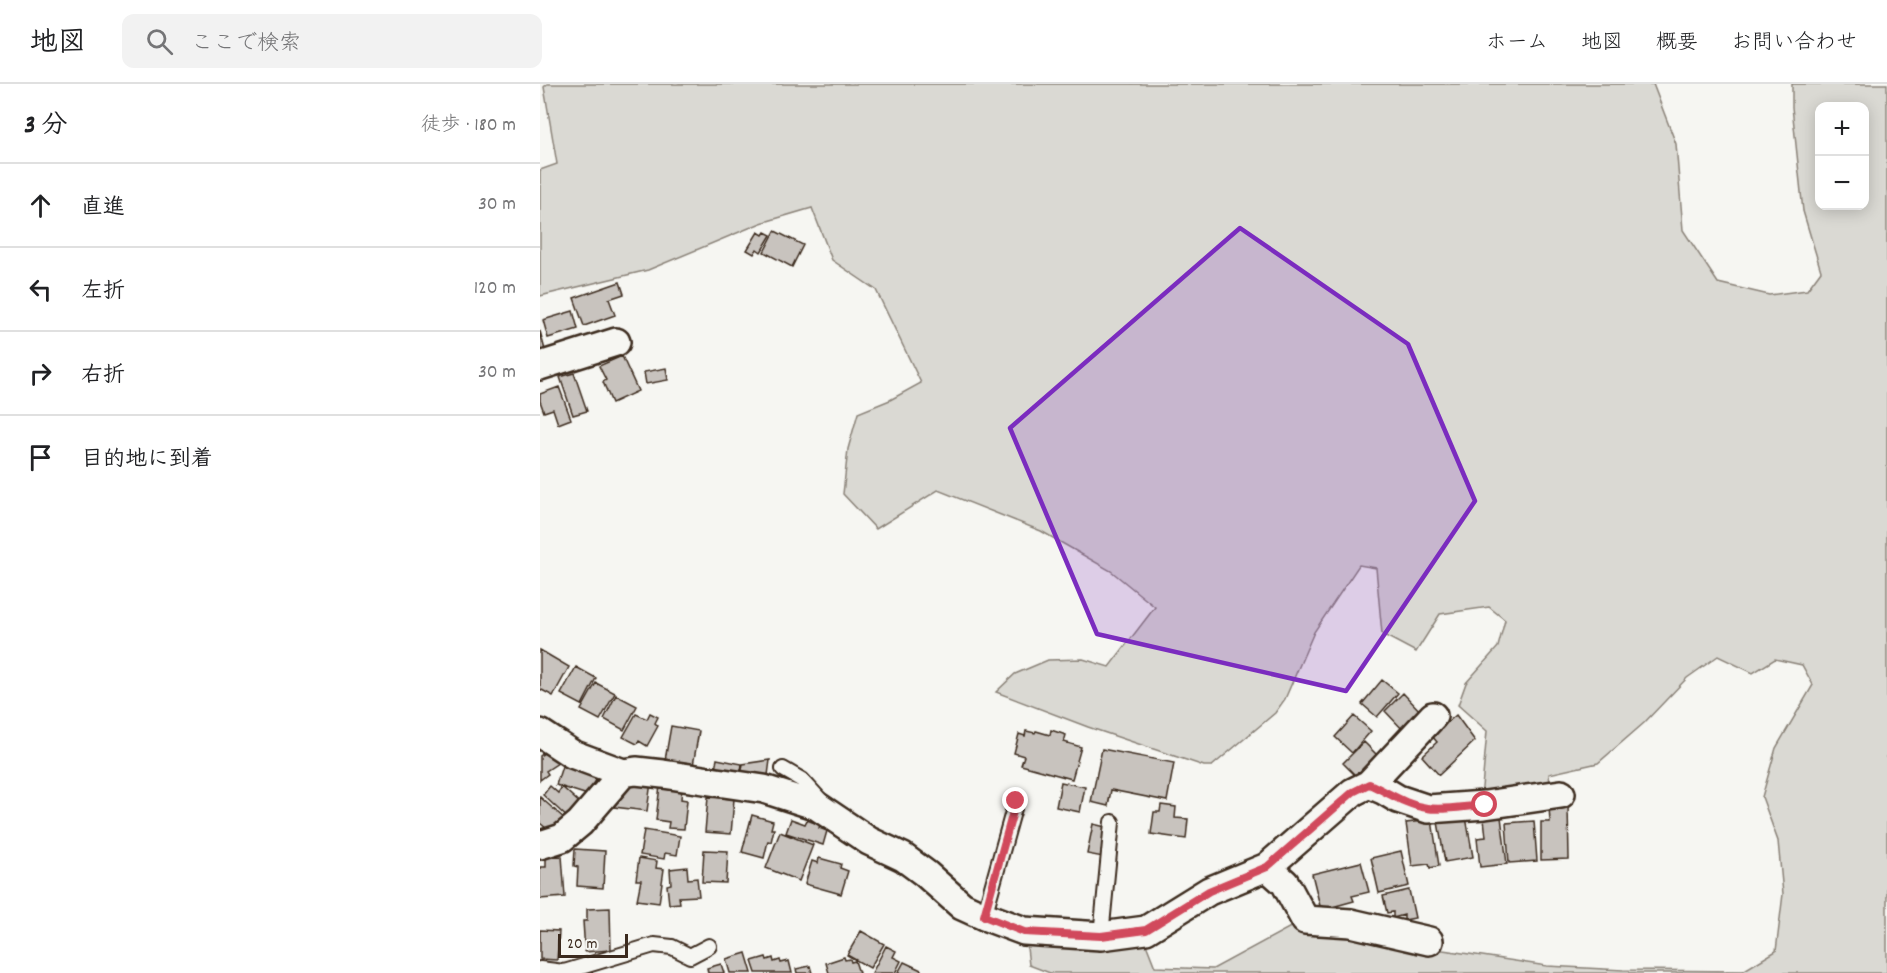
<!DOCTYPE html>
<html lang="ja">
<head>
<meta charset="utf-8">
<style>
	:root { --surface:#fff; --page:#f2f2f2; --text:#202124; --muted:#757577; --line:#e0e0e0 }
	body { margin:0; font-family:Dekko,"Klee One",sans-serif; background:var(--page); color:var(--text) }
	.controls { position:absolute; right:18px; top:18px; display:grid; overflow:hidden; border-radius:12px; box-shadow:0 3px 15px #0003 }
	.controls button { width:54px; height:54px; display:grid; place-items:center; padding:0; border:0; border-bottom:2px solid var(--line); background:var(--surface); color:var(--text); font:30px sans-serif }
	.scale { position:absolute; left:18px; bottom:15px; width:70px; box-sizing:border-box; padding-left:6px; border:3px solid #3b2a1e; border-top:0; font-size:16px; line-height:21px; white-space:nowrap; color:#3b2a1e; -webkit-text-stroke:4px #f6f6f2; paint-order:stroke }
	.stop { position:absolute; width:18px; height:18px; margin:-14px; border:4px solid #d1495b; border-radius:50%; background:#fff }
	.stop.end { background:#d1495b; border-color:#fff; box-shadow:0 2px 6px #0008 }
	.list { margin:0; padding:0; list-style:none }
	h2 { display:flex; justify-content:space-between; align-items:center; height:78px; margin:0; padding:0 24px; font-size:26px }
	h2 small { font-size:20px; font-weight:400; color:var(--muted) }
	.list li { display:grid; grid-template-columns:39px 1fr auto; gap:18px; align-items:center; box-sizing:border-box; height:84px; padding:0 24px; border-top:2px solid var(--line) }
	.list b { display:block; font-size:22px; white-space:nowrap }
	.list em { font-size:20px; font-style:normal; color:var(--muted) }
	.icon { flex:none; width:33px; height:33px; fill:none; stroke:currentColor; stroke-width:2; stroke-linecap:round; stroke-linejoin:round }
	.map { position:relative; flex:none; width:1347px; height:889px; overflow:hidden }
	header { display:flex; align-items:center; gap:36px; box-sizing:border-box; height:84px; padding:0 30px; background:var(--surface); border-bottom:2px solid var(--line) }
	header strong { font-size:28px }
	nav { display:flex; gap:33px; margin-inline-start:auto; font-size:21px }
	.search { width:420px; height:54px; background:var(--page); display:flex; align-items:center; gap:15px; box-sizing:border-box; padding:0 21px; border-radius:12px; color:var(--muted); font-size:22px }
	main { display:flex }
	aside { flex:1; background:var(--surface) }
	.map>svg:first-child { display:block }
</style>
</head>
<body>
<header>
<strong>地図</strong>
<div class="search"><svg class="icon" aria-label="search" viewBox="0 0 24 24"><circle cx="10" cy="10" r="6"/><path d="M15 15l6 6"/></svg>ここで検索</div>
<nav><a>ホーム</a><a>地図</a><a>概要</a><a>お問い合わせ</a></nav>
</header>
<main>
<aside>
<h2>3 分<small>徒歩 · 180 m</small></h2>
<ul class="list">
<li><svg class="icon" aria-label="ahead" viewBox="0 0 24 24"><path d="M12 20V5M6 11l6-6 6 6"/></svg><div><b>直進</b></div><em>30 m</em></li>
<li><svg class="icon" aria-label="left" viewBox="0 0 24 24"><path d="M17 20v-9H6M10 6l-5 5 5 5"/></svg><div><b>左折</b></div><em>120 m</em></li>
<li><svg class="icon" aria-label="right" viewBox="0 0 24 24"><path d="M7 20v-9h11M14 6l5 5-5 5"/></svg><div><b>右折</b></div><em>30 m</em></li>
<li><svg class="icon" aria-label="arrive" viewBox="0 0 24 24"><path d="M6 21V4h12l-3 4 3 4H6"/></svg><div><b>目的地に到着</b></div></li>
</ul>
</aside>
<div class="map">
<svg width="1347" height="889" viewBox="0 0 1347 889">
	<rect width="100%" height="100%" fill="#f6f6f2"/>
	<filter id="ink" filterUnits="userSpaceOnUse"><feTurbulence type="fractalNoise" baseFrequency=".0167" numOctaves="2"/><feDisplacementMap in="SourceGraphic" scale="12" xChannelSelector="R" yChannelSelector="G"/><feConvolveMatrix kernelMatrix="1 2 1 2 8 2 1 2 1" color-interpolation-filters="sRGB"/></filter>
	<g filter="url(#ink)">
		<path fill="#dad9d3" stroke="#8a8278" stroke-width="1.5" fill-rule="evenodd" d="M7,0H1113L1136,60L1143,146L1178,199L1229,211L1267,206L1281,187L1263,127L1252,23V0H1347V889H510L489,881L486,855H604L615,883L673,885L756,840L811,845L903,866L1007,882L1083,886L1203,887L1236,867L1243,810L1238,757L1222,713L1236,664L1273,601L1262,581L1235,575L1213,589L1178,572L1147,594L1104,639L1058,679L1009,690L1011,707L941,715L947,647L918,621L926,599L958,563L965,536L949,523L900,530L876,568L842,550L836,484L819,481L774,548L745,615L735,629L672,682H664L548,643L456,608L475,590L508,576L543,575L569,583L615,523L571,487L501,447L398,406L336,445L303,410L308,365L318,329L350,316L381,299L336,206L292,176L272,124L221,139L108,186L0,212V86L17,80L4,3ZM1280,22H1324V122H1280Z"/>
		<path fill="#c8c3be" stroke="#3b2a1e" stroke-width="1.5" d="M235,147L263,161L252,183L224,168Z
			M218,148L223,151L225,148L231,151L221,168L217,165L214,170L207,166Z
			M80,198L84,210L69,215L75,231L44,242L34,214Z
			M33,227L38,245L8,254L3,236Z
			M0,247L6,270L0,271Z
			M82,272L98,307L72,319L63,298L66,296L59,282Z
			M126,284L128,296L106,300L104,288Z
			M34,289L47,327L33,331L20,293Z
			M19,303L31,335L18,340L13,325L4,328L0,317V310Z
			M0,566L29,583L13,612L0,605Z
			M36,583L56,594L42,621L21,610Z
			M842,596L858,609L837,633L822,620Z
			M56,599L75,609L60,636L41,626Z
			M863,609L882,629L864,647L845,627Z
			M76,611L97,622L84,646L64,635Z
			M110,629L118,633L115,639L118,642L107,662L99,657L97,660L83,653L96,630L107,635Z
			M916,631L935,657L899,691L882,672L897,658L892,652Z
			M814,632L831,647L812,669L795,653Z
			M131,642L159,647L152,687L124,682Z
			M511,646L526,651L524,658L541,663L532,695L481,681L484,672L474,669L479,650L485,652L486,647L495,649L496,647L510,651Z
			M824,658L839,673L818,694L803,679Z
			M562,665L634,679L627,717L571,706L568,722L551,718Z
			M7,667L21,677L6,687L8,690L0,696V672Z
			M177,675L202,680L200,694L174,690Z
			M230,676L227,699L201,691L203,680Z
			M23,679L59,685L51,712L16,701Z
			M88,694L111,698L107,727L74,723L76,708Z
			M521,698L545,703L540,728L516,723Z
			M120,701L142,703L141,715L147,716L144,745L128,744L129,738L116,736Z
			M10,702L18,709L22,703L44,723L31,737L3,711Z
			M0,713L26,736L13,750L0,739Z
			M168,713L194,715L191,750L165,748Z
			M621,721L636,723L635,734L648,735L646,755L611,750L614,728H620Z
			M1028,721L1029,775L1001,776V738H1010L1009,722Z
			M212,731L233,737L231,745H234L231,758L228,757L224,774L202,768Z
			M926,733L933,773L905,778L898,738Z
			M961,733L967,780L940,783L937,754L946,753L944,735Z
			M251,735L265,740L267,736L280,741L279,744L287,747L283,761L246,749Z
			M892,736L899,782L890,784L889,780L872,782L866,739Z
			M994,737L997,777L969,779L966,739Z
			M553,740L570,744L563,773L547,770Z
			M104,746L140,752L137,771L125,769L124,775L100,771Z
			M240,748L273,761L259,797L226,784Z
			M35,765L65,767L63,804L37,802L38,783L34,782Z
			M164,766L188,767L186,799L162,798Z
			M861,767L869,802L839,809L831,774Z
			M22,772L25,813L0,815V783H6V773Z
			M99,774L117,777L116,784L124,785L119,819L97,816L101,796H96Z
			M279,774L301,780L300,784L308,787L301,810L265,800L272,777L278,779Z
			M821,778L829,808L812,812L814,817L781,826L772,790Z
			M147,783L148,795L157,794L159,812L139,813L140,819L129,820L127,801L131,800L130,785Z
			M869,806L875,834L864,836V831L853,834V828L847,829L843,812Z
			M70,824L71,866L45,868L43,837H47V825Z
			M0,846L19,847L17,876L0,875Z
			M321,847L344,860L330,884L307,871Z
			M346,862L356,867L353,873L361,877L355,889H332Z
			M206,869L212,889H190L186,875Z
			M226,873L227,876L233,874L234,878L240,876L241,879L249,877L252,889H216L212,877Z
			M304,873L305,876L310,875L311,878L315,877L319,889H289L286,879Z
			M364,878L381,886L380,889H358Z
			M181,880L184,889H168L167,884Z
			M270,882L272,889H257L256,885Z"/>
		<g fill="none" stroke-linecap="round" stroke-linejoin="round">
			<g stroke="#3b2a1e" stroke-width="18">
				<path id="lane" d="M243,685L262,696L282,718
					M444,832L476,717
					M561,852L572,738
					M0,885L24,888L114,861L132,863L150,872L169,862"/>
			</g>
			<g stroke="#3b2a1e" stroke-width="32">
				<path id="street" d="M0,282L76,258
					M0,649L32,670L83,689
					M829,700L893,632
					M0,761L22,754L40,739L83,689L96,687L123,690L224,705L277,722L329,757L363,773L386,790L422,822L444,832L484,847L561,852L606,846L669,807L727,783L813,708L829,700L843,706L858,715L888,725L945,721L1021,710
					M727,783L745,799L765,836L811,839L889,857"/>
			</g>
			<use href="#lane" stroke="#f6f6f2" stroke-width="14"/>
			<use href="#street" stroke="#f6f6f2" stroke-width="27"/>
		</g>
	</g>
	<g fill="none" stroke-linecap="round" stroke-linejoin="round" filter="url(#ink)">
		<path stroke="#d1495b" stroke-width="8" d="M476,717L444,832L484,848L561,852L606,846L669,807L727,783L813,708L829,700C848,708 865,721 887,724C903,727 927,722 945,721"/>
	</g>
	<path fill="#7b2cbf" fill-opacity="0.2" stroke="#7b2cbf" stroke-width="4.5" stroke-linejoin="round" d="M700,144L868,260L935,417L806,607L557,550L470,344Z"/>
</svg>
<div class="controls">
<button>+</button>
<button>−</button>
</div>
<div class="scale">20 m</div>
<div class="stop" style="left:945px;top:721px"></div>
<div class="stop end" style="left:476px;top:717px"></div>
</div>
</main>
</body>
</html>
